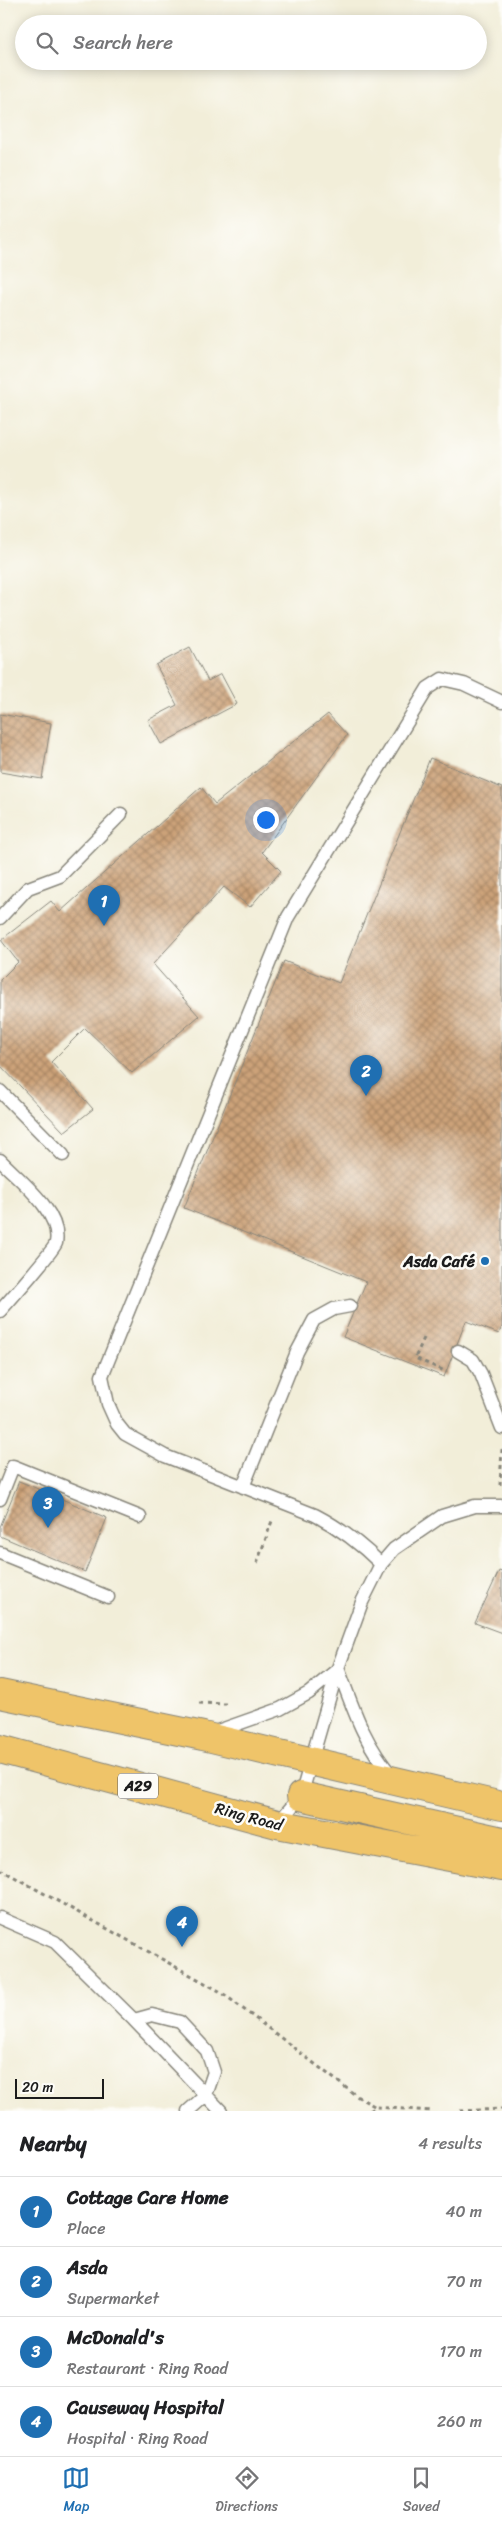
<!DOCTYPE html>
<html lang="en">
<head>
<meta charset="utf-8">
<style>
	:root { --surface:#fff; --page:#f6f6f6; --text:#202124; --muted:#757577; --line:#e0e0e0; --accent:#1f6fb2 }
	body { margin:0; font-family:Sriracha,sans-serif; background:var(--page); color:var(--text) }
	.scale { position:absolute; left:15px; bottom:12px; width:89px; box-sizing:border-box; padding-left:5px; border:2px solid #1c1c1c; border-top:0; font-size:14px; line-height:18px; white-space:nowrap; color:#1c1c1c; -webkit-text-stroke:4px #fdfcf7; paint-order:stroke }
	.you { position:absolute; left:265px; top:819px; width:18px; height:18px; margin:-12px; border:4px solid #fff; border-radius:50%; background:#1a73e8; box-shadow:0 0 0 8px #1a73e833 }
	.badge { display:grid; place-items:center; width:32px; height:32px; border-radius:50%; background:var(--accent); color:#fff; font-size:16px; font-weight:700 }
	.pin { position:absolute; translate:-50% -41px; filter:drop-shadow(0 1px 2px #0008) }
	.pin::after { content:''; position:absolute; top:26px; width:18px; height:15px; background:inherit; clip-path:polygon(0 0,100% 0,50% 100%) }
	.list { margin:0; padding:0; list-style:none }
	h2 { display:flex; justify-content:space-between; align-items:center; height:65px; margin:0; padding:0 20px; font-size:21px }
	h2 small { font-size:16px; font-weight:400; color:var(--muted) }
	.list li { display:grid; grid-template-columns:32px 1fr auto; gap:15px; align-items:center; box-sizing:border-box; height:70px; padding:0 20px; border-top:1px solid var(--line) }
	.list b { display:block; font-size:19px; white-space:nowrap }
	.list p { margin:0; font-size:16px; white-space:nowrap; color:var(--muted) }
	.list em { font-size:16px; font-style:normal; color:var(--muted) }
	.icon { flex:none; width:28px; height:28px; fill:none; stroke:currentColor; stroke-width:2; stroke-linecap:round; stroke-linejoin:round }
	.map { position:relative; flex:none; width:502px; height:2111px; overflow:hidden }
	.search { position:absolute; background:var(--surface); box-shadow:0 2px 12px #0003; left:15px; right:15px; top:15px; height:55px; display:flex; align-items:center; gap:12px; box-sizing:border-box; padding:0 18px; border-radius:28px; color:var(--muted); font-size:19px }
	.sheet { height:345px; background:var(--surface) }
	nav { display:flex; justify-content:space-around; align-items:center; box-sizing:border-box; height:70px; border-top:1px solid var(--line); background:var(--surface); font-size:14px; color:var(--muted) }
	nav a { display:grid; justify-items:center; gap:2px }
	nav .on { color:var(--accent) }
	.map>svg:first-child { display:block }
</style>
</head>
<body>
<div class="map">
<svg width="502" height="2111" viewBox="0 0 502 2111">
	<defs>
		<pattern id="building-cross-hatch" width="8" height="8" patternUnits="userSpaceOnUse" patternTransform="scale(1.25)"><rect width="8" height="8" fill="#cca279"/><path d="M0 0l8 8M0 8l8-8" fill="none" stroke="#a58362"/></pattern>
	</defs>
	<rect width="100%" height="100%" fill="#fdfcf7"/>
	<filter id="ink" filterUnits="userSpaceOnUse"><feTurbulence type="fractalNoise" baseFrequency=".02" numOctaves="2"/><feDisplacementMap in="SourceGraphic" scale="10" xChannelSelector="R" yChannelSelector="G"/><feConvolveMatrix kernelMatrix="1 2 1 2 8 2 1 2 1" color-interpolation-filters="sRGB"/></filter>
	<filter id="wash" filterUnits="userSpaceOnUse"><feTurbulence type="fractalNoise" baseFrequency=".0096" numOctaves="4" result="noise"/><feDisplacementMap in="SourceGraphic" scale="20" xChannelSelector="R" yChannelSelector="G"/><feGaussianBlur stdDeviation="1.12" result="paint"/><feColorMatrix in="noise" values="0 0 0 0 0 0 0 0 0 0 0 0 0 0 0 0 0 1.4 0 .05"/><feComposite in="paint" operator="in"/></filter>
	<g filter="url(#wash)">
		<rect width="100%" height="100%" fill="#f2eed9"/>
		<g id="blocks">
			<path fill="url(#building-cross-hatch)" d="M190,647L208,681L221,674L237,704L161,744L148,720L177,705L156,665Z
				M0,714L51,723L42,779L0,772Z
				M328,714L347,735L262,852L281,871L250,907L224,887L153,964L199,1016L132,1073L85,1028L51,1062L93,1109L64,1132L0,1065V980L18,962L1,940L51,901L60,912L201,787L215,804Z
				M430,758L502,788V1326L499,1334L466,1321L444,1377L343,1337L366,1282L184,1208L284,961L339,983Z
				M19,1481L107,1518L85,1572L0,1536V1527Z
				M499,1571L502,1572V1633L475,1623Z"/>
		</g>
	</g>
	<g filter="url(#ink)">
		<use href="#blocks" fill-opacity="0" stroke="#87857a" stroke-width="1"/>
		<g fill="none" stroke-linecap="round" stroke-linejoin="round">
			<g stroke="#87857a" stroke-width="15">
				<path id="lane" d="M0,918L28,888L60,876L121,814
					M0,1091L63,1155
					M0,1160C19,1180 62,1212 56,1243C54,1250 9,1301 0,1311
					M458,1351L473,1360L481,1374L502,1428
					M243,1487L297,1352L314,1320L334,1309L350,1306
					M0,1499L13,1466L140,1517
					M0,1553L108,1597
					M381,1564C361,1544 340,1528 315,1515L165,1456L125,1434L117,1424L108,1404L102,1376L288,917L428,688L442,679L464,684L502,702
					M338,1668C353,1708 364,1744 393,1777
					M212,1733L280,1709L309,1693L338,1669
					M277,1824L301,1796L338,1668L362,1602L381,1564L394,1549L442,1516L475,1506H502
					M0,1918L55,1942L134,2020L221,2111
					M134,2020L152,2015L180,2022L207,2051L214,2072L206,2095L188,2111"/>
			</g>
			<g stroke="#87857a" stroke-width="30">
				<path id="primary" d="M0,1694L203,1736L502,1806
					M0,1749L277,1824L502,1867
					M301,1796L502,1841"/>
			</g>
			<path stroke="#87857a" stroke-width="3" stroke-dasharray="4 4" stroke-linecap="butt" d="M424,1338L415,1358L447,1372
				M500,1485L502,1449
				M257,1563L272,1521
				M199,1703L226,1704
				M0,1869L221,1992L358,2097L376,2107
				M370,2111L376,2107L432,2111
				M460,2111L502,2109"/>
			<use href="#lane" stroke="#fff" stroke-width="12"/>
			<use href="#primary" stroke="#efc469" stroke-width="28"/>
		</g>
	</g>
	<circle fill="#1f6fb2" stroke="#fdfcf7" stroke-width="2" cx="485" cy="1261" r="5"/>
	<g text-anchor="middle" stroke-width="5" stroke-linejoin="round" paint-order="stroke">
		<rect fill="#fdfcf7" stroke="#605f5e" stroke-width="1" x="118" y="1773.5" width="40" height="25" rx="4"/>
		<g font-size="15" font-weight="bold" fill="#1c1c1c">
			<text x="138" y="1791">A29</text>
		</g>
		<g font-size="16" font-weight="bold" fill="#1c1c1c" stroke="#fdfcf7" text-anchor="end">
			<text x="475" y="1267">Asda Café</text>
		</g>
		<g font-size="16" fill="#1c1c1c" stroke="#fdfcf7">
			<text transform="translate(249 1816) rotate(15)" y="6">Ring Road</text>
		</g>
	</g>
</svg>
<div class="scale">20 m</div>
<div class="you"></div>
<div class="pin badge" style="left:104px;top:926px">1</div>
<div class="pin badge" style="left:366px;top:1096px">2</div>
<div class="pin badge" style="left:48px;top:1528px">3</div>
<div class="pin badge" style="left:182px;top:1947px">4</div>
<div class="search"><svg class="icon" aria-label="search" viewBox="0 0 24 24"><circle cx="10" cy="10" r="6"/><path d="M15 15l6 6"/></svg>Search here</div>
</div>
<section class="sheet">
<h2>Nearby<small>4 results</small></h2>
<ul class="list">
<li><span class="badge">1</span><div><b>Cottage Care Home</b><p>Place</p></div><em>40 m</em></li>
<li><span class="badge">2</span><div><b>Asda</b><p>Supermarket</p></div><em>70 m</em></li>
<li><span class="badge">3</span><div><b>McDonald's</b><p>Restaurant · Ring Road</p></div><em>170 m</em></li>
<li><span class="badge">4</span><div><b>Causeway Hospital</b><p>Hospital · Ring Road</p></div><em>260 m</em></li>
</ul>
</section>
<nav>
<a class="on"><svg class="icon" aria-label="map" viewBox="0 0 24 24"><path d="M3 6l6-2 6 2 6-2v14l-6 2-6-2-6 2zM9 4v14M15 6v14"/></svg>Map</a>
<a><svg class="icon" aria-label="directions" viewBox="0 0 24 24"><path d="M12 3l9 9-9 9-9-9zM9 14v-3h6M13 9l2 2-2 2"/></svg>Directions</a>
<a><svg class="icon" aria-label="saved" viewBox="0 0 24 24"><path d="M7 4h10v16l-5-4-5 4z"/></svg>Saved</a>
</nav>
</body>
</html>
